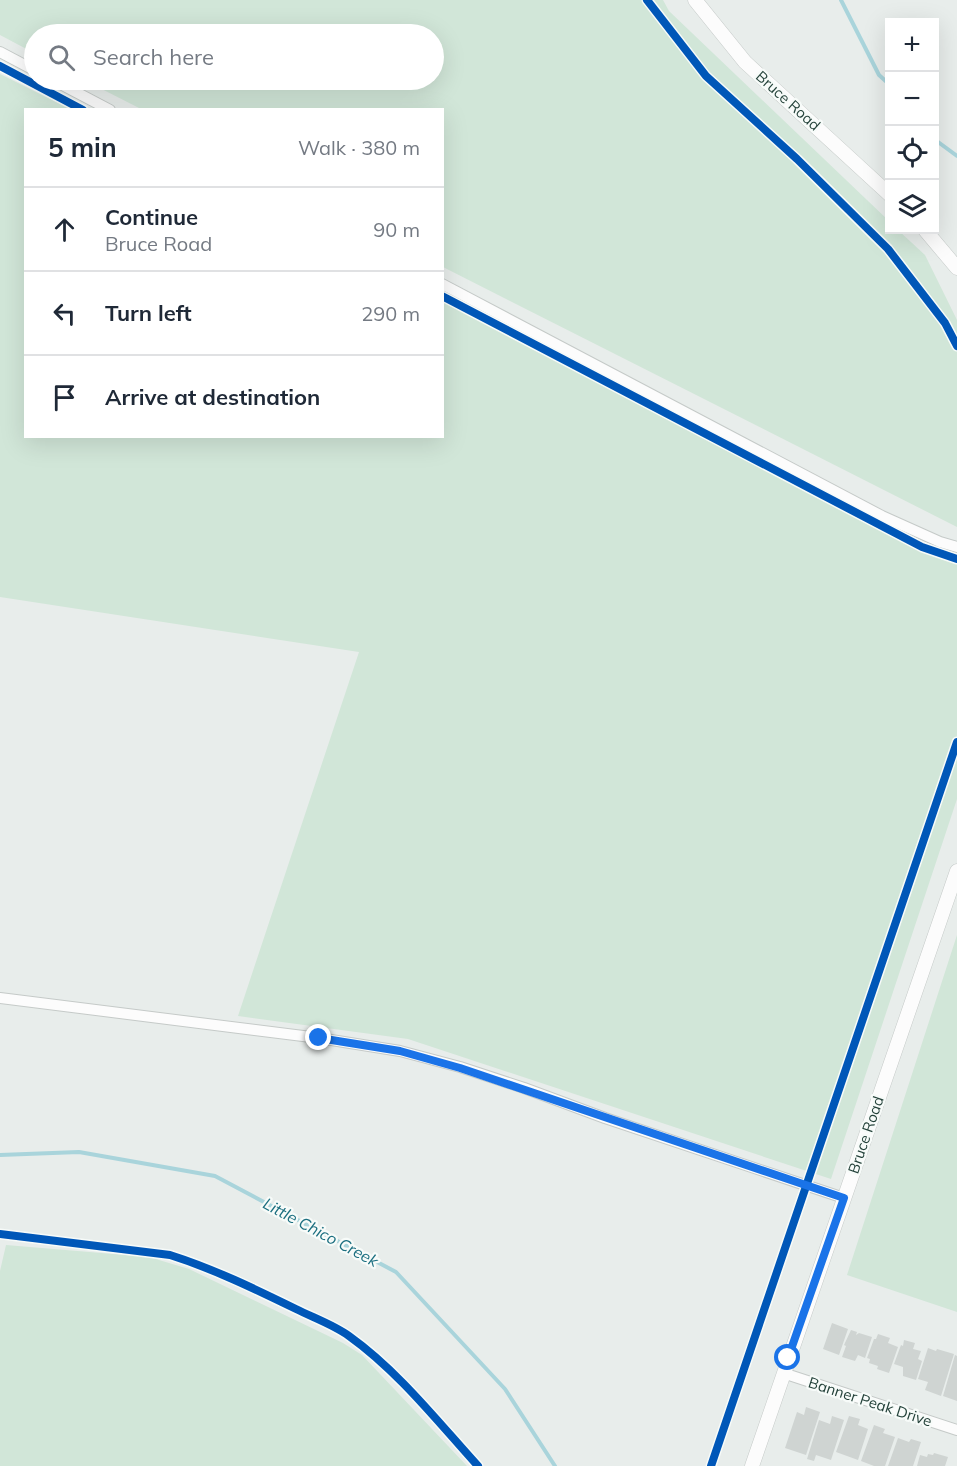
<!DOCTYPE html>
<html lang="en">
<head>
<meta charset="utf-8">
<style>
	:root { --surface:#fff; --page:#f2f2f3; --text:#1f2937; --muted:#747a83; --line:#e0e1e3 }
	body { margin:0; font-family:Mulish,sans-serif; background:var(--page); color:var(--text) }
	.controls { position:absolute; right:18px; top:18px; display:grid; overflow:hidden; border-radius:0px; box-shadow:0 6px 24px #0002 }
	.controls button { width:54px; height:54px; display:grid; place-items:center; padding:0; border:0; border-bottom:2px solid var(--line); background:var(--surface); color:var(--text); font:30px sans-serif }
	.stop { position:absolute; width:18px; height:18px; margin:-14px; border:4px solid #1a73e8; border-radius:50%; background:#fff }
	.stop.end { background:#1a73e8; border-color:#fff; box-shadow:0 2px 6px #0008 }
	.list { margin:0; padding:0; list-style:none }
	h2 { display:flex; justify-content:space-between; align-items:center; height:78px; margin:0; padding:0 24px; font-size:26px }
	h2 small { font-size:20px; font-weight:400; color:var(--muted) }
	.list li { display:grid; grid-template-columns:39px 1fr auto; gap:18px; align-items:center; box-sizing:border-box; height:84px; padding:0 24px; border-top:2px solid var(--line) }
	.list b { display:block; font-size:22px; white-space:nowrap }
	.list p { margin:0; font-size:20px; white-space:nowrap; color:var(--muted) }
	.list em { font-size:20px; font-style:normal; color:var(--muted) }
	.icon { flex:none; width:33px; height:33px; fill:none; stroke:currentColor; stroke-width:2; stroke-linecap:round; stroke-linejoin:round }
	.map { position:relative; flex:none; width:957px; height:1466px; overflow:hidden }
	.search { position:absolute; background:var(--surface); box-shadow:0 6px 24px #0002; left:24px; top:24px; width:420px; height:66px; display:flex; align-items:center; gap:15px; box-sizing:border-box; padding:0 21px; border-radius:33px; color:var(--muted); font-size:22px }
	.panel { position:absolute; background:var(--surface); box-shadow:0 6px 24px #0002; left:24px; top:108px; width:420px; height:330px; border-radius:0px }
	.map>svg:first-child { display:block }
</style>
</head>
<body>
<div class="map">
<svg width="957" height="1466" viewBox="0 0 957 1466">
	<rect width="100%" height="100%" fill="#e8edeb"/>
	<path fill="#d1e6d8" d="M0,0H663L669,11L889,221L890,230H898L925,255L957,320V527L443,267L442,110L141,109L84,80H434V34H34V53L0,35Z
		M0,74L70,109L26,110V436H442L443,302L888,533L957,559V799L831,1179L408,1039L238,1016L359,652L0,597Z
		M957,935V1312L847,1275Z
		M6,1245L149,1257L189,1269L343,1343L362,1355L467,1466H0V1271Z"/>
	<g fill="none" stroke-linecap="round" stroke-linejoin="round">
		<path stroke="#a9d4db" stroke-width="4" d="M841,0L879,75L890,85
			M934,139L957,156
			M0,1155L79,1152L215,1176L396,1272L505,1389L555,1466"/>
	</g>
	<path fill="#cfd4d2" d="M832,1323L848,1329L839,1355L823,1349Z
		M851,1330L857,1332L856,1335L859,1333L872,1337L865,1358L858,1355L855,1361L842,1357L846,1346L844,1345Z
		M878,1334L890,1338L888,1343L898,1347L889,1373L877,1369L878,1366L869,1363L870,1359L867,1358L874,1339H876Z
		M904,1340L915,1343L913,1349L921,1351L918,1359L922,1361L916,1380L903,1376V1367L894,1364L901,1345L903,1346Z
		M928,1348L936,1351L937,1349L954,1354L941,1396L925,1390L928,1382L918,1379Z
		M955,1355L957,1356V1401L943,1396Z
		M806,1407L820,1412L806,1455L785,1448L797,1412L804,1415Z
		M832,1416L844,1420L831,1460L816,1455L814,1461L807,1459L819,1420L830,1424Z
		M849,1416L860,1419L858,1425L868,1429L858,1460L836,1452Z
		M874,1425L885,1429L883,1433L895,1437L885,1466H874L861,1461Z
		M898,1438L909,1442L911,1439L921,1442L913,1466H888Z
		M934,1453L948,1457L945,1466H917L920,1455L927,1457L928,1454L933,1455Z"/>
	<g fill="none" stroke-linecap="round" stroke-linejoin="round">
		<g stroke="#c5cac8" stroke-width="12">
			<path id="minor" d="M0,52L34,70
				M53,80L110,110
				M442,284L882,516L940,542L957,547
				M0,998L319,1038L400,1051L460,1067L524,1088L605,1118L844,1198
				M783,1373L957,1430"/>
		</g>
		<g stroke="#c5cac8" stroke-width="15">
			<path id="tertiary" d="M695,0L745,62L890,195
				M925,230L957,268
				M752,1466L957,871"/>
		</g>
		<use href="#minor" stroke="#fcfcfc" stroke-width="10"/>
		<use href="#tertiary" stroke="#fcfcfc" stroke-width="14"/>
		<g stroke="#f7fbf9" stroke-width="11">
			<path id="cycleway" d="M647,0L706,76L797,159L888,249L945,323L957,346
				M0,66L83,110
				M442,296L922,547L957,559
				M0,1234L170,1255C214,1269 255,1289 296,1309C314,1318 334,1325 349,1336C398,1371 438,1422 478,1466
				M711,1466L957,742"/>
		</g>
		<use href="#cycleway" stroke="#0057b8" stroke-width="8"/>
	</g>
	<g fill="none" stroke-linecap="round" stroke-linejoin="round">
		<path stroke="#1a73e8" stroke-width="8" d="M319,1038L400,1051L460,1068L844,1198L788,1358"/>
	</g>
	<g text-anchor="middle" stroke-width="4.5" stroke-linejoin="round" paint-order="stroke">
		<g font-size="15" fill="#24423a" stroke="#f7fbf9">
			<text transform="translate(788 101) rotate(42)" y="5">Bruce Road</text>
			<text transform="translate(866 1135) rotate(-71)" y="5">Bruce Road</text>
			<text transform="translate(870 1402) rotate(18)" y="5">Banner Peak Drive</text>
		</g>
		<g font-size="16" font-style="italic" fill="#1c6f80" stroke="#f7fbf9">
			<text transform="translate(321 1232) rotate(28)" y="6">Little Chico Creek</text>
		</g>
	</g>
</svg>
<div class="controls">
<button>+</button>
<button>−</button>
<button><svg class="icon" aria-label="locate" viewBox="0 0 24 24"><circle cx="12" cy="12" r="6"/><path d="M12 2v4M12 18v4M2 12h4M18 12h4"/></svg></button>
<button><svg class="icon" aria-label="layers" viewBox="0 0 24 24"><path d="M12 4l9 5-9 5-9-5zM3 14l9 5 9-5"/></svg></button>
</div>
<div class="stop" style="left:788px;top:1358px"></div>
<div class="stop end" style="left:319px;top:1038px"></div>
<div class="search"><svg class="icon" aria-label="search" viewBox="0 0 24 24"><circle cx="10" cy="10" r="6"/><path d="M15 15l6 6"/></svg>Search here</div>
<section class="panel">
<h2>5 min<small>Walk · 380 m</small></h2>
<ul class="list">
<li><svg class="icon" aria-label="ahead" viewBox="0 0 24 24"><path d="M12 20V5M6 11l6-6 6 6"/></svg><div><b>Continue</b><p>Bruce Road</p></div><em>90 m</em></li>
<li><svg class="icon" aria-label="left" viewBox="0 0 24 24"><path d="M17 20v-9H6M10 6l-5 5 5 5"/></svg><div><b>Turn left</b></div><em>290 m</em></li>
<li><svg class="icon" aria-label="arrive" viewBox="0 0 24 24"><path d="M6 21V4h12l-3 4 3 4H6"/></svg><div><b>Arrive at destination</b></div></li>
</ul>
</section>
</div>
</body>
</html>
